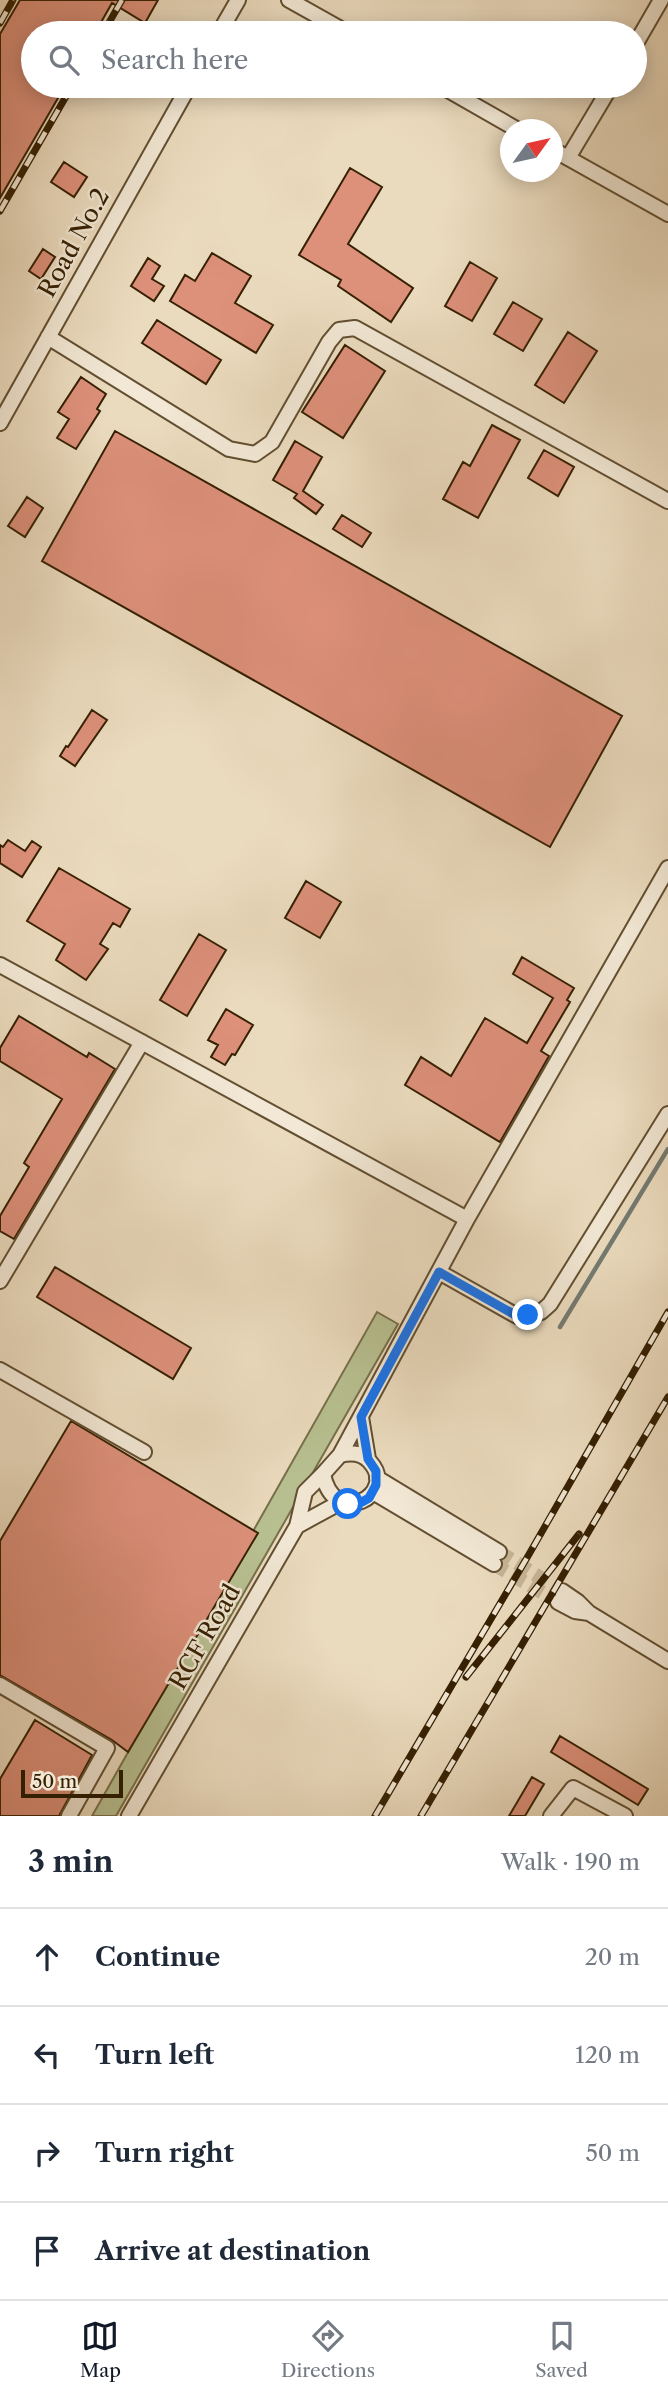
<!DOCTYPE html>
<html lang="en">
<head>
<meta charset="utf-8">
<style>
	:root { --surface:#fff; --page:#f2f2f3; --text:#1f2937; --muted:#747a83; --line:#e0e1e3; --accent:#111827 }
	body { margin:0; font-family:"Libre Caslon Text",serif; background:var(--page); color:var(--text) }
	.compass { position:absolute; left:500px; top:119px; width:63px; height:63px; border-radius:50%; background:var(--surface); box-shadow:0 4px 18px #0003; rotate:57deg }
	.scale { position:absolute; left:21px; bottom:18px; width:102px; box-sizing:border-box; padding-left:7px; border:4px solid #352002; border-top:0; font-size:19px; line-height:24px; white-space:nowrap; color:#352002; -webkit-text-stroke:5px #f2e8d5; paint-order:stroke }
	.stop { position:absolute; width:21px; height:21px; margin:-16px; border:5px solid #1a73e8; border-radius:50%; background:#fff }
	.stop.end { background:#1a73e8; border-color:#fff; box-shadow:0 2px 7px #0008 }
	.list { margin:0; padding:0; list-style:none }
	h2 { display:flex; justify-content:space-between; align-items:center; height:91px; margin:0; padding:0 28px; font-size:30px }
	h2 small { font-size:23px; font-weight:400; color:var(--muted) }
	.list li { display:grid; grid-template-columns:46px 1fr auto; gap:21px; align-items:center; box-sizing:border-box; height:98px; padding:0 28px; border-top:2px solid var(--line) }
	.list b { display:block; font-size:26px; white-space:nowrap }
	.list em { font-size:23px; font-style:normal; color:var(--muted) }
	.icon { flex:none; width:38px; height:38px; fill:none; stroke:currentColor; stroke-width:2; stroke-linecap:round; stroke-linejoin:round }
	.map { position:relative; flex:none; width:668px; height:1816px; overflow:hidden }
	.search { position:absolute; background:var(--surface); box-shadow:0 4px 18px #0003; left:21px; right:21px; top:21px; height:77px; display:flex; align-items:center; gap:18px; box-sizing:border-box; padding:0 24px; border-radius:38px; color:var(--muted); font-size:26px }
	.sheet { height:483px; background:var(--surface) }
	nav { display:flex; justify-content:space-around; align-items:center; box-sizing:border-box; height:98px; border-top:2px solid var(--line); background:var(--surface); font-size:19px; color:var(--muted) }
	nav a { display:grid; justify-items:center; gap:4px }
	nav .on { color:var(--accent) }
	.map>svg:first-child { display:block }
</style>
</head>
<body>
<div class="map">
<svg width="668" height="1816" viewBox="0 0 668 1816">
	<rect width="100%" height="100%" fill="#ebdbbe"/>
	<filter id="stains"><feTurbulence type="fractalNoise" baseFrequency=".00286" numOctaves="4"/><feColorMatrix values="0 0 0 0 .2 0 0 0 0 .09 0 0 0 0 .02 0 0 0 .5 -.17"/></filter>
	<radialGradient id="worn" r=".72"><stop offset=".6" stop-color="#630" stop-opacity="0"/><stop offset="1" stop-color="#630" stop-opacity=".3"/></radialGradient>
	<path fill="#b8c091" stroke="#76704a" stroke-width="2" d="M377,1312L398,1324L116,1816H92Z"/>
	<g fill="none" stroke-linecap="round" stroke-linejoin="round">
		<path stroke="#747b72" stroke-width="4.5" d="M560,1327L668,1149"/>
	</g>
	<path fill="#dd907a" stroke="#352002" stroke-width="2" d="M20,0H158L145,23L112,3L95,33H33V86H65L0,198V34Z
		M64,162L87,177L74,197L51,182Z
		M350,168L382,187L348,244L413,288L391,322L338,286L341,280L299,255Z
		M43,249L55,257L41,279L29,271Z
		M212,253L251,276L235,303L273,325L256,353L170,301L185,275L195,281Z
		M148,258L160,266L152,279L164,286L154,301L131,286Z
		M470,262L497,278L472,321L445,306Z
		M513,302L542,319L523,351L494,334Z
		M157,320L221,360L206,384L142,343Z
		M568,332L597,351L564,403L535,385Z
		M345,345L385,371L343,438L302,412Z
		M81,377L106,394L97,409L100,411L76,449L57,438L69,419L58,412Z
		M492,425L520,440L478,518L443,499L463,462L470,466Z
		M115,431L622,716L550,847L42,561Z
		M295,441L322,457L303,491L323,505L316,514L294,498L297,494L273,480Z
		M544,450L574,467L558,496L528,478Z
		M27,497L43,508L25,537L8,526Z
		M342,515L371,533L362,547L333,529Z
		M92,710L107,720L75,766L60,756L66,746L68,747Z
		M8,840L25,851L32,841L41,847L22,877L0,863V845L3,847Z
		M59,868L130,909L120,927L113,923L100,944L108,949L86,980L56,960L65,944L27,921Z
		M306,881L341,902L320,938L285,918Z
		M199,934L226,950L187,1016L160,1000Z
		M522,957L574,988L567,1000L570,1002L541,1051L549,1056L500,1142L405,1085L421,1057L451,1076L485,1018L527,1043L553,998L513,974Z
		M226,1009L253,1025L235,1055L232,1054L225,1065L211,1057L218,1045L208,1040Z
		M19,1016L87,1057L89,1053L115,1069L14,1239L0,1231V1216L29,1167L24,1163L62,1099L0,1061V1048Z
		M55,1267L191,1348L173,1379L37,1297Z
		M71,1421L258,1533L128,1752L112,1740L0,1675V1541Z
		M35,1720L92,1755L59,1816H0V1779Z
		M560,1736L648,1789L638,1805L551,1752Z
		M532,1777L544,1784L525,1816H509Z"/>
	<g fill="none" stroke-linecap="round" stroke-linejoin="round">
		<path stroke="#c7b698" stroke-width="14" stroke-dasharray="14 7" stroke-linecap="butt" d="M499,1552L562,1591
			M494,1564L558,1602"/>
		<g stroke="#624f31" stroke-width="18">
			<path id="minor" d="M289,0L348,33
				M219,33L238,0
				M635,45L661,0
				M441,86L518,130
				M552,149L668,214
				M568,158L611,86
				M48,337L229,449L255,454L272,442L329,342L339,330L355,328L668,501
				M0,423L189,86
				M0,965L467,1219
				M439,1272L517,1316L541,1312L550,1304L668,1114
				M0,1281L142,1042
				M0,1370L144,1452
				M361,1417L368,1459
				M340,1455C351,1452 362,1452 370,1462C399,1494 334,1530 323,1474L340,1455L467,1219L668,868
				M377,1478L499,1552
				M373,1492L494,1564
				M297,1526L305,1492L323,1474
				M562,1591L578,1602L589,1613L668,1661
				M558,1602L575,1611L589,1613
				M0,1685L107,1748L69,1816
				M129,1816L297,1526L341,1502
				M551,1816L573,1788L625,1816"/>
		</g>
		<use href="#minor" stroke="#f2e8d5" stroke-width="14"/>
		<g stroke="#352002" stroke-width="7">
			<path id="rail" d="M0,23L13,0
				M103,33L122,0
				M0,211L72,86
				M466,1677L579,1534
				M375,1816L528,1556L668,1312
				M421,1816L668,1397"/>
		</g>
		<use href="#rail" stroke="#f2e8d5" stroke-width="4.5" stroke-dasharray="13" stroke-linecap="butt"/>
	</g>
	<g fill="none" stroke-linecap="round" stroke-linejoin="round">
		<path stroke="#1a73e8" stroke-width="9" d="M348,1504L362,1502L369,1498L376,1485V1471L368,1459L361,1417L439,1272L517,1316L528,1315"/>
	</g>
	<g text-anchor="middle" stroke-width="5" stroke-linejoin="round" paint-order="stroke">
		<g font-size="24" fill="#352002" stroke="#f2e8d5">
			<text transform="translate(74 243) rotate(-61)" y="8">Road No.2</text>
			<text transform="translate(205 1637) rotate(-60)" y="8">RCF Road</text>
		</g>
	</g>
	<rect width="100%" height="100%" filter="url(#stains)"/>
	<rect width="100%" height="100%" fill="url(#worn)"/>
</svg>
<svg class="compass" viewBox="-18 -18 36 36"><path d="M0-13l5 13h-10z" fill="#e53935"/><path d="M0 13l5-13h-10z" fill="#747a83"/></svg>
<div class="scale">50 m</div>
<div class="stop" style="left:348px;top:1504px"></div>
<div class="stop end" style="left:528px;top:1315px"></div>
<div class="search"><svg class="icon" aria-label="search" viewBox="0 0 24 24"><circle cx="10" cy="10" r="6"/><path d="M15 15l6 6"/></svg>Search here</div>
</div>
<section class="sheet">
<h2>3 min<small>Walk · 190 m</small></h2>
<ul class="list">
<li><svg class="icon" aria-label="ahead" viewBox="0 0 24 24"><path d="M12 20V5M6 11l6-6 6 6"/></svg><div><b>Continue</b></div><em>20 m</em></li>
<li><svg class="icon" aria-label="left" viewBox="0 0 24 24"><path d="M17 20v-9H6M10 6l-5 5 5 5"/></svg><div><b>Turn left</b></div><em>120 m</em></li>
<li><svg class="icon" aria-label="right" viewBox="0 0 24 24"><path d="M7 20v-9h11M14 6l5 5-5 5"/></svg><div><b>Turn right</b></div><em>50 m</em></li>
<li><svg class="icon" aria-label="arrive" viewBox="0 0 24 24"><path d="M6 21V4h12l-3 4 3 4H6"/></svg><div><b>Arrive at destination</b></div></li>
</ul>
</section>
<nav>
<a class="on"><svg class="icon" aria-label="map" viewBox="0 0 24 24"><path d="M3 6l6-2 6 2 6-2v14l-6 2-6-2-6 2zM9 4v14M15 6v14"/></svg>Map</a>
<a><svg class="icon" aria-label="directions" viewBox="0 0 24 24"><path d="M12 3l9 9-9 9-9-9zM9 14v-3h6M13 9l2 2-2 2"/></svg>Directions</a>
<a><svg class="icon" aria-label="saved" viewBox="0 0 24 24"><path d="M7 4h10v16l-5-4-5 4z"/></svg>Saved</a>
</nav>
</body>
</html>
